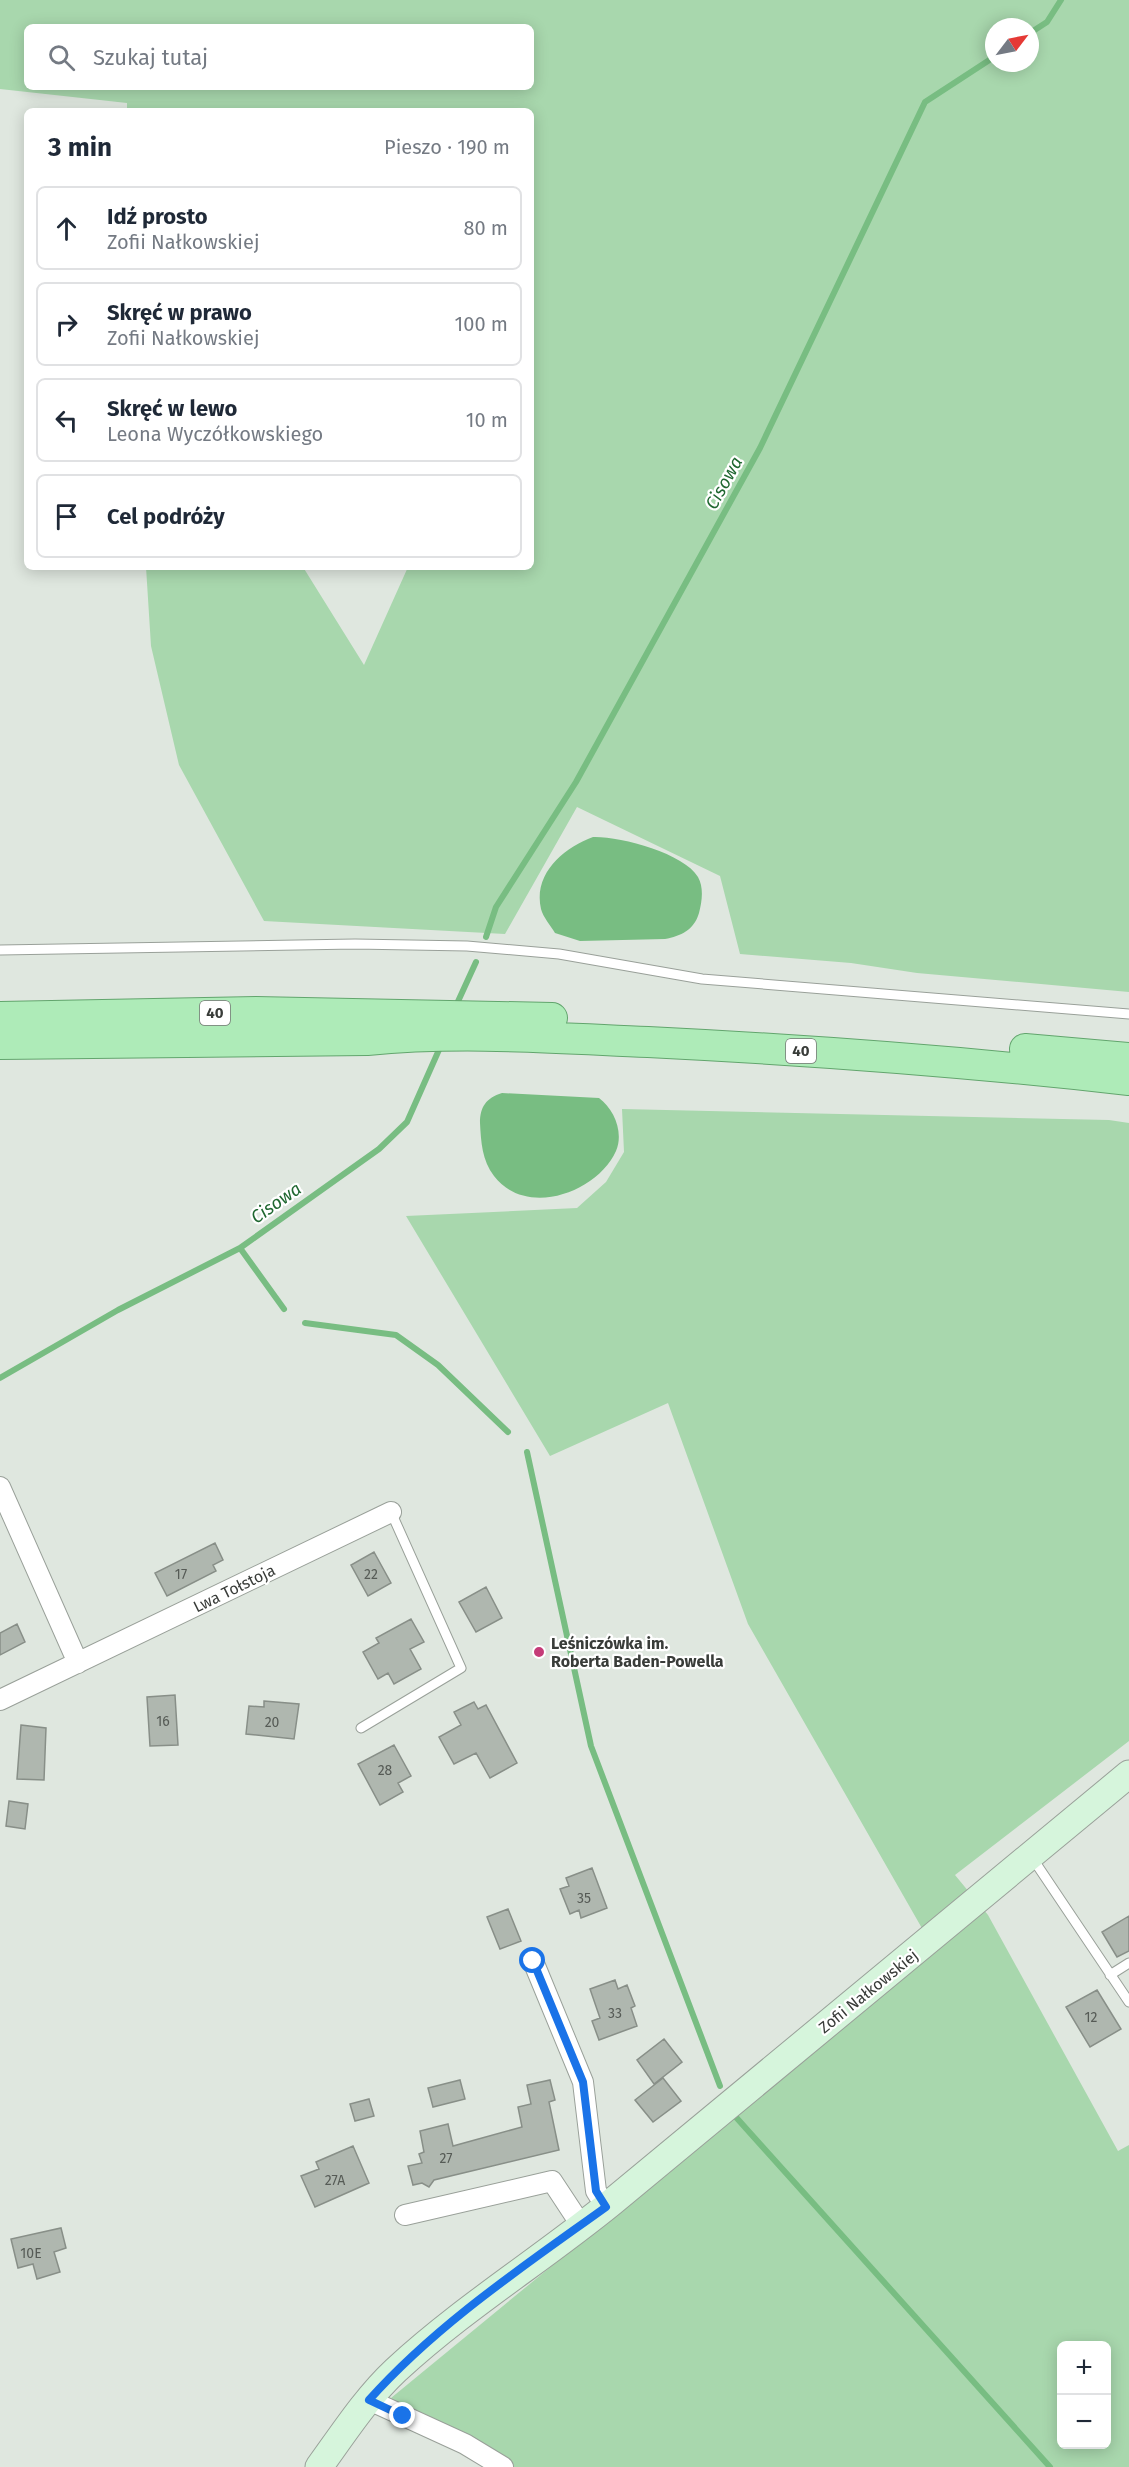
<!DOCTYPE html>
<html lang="pl">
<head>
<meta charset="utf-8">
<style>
	:root { --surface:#fff; --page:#f6f6f7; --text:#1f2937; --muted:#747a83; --line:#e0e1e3 }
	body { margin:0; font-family:"Fira Sans",sans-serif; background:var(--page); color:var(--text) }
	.controls { position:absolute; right:18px; bottom:18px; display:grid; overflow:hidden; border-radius:9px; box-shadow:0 3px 15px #0003 }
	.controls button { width:54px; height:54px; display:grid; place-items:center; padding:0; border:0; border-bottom:2px solid var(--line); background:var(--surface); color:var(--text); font:30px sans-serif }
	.compass { position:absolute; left:985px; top:18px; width:54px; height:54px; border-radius:50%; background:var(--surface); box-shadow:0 3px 15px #0003; rotate:58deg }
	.stop { position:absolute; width:18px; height:18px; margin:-14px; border:4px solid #1a73e8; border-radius:50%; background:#fff }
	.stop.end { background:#1a73e8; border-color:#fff; box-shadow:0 2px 6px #0008 }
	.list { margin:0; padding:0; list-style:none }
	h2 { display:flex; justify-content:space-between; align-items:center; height:78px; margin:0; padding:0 24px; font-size:26px }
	h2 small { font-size:20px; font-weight:400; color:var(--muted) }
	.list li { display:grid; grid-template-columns:39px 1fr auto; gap:18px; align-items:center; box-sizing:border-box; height:84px; margin:0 12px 12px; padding:0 12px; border:2px solid var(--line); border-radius:9px }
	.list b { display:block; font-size:22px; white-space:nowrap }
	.list p { margin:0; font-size:20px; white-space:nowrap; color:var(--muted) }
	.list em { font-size:20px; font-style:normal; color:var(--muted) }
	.icon { flex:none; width:33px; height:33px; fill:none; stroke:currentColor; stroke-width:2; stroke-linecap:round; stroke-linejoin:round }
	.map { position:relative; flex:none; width:1129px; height:2467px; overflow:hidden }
	.search { position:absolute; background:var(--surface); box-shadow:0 3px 15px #0003; left:24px; top:24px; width:510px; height:66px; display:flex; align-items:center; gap:15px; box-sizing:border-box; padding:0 21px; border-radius:9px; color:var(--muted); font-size:22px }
	.panel { position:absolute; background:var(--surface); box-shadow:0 3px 15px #0003; left:24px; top:108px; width:510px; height:462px; border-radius:9px }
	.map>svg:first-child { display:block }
</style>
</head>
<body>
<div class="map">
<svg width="1129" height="2467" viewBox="0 0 1129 2467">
	<rect width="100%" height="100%" fill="#dfe7df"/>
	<path fill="#a8d7ad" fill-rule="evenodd" d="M0,0H1129V992L917,973L851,963L740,954L720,876L577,807L505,934L264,921L179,765L151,646L146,567H303L364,665L408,567H531V111H127V103L0,89ZM27,27H531V87H27ZM994,27H1030V63H994Z
		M622,1109L1109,1120L1129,1123V1741L955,1875L988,1915L1118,2151L1129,2145V2467H514L391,2398L935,1951L748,1624L668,1403L550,1456L406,1216L577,1208L606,1182L624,1152ZM1062,2346H1106V2444H1062Z"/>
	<path fill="#78bd82" d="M593,837C619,836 684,853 698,877C704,888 702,901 699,913C694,930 681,936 665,939L580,941L555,933C551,926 543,917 541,909C533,874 563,848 593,837Z
		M502,1093L599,1098C614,1109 624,1132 616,1151C597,1193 526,1218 494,1176C482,1160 481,1142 480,1123C480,1107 486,1098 502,1093Z"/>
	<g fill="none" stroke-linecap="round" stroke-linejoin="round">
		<path stroke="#78bd82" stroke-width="6" d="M1030,33L1047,22L1061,0
			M486,937L496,907L576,782L760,448L925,102L994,57
			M455,1008L476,962
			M240,1248L284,1309
			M305,1323L396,1335L438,1365L508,1432
			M0,1378L118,1310L240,1248L379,1149L407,1122L442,1043
			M527,1452L591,1746L720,2086
			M734,2115L1050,2467"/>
	</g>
	<path fill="#afb7af" stroke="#888f88" stroke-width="1.5" d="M215,1543L223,1560L213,1565L216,1571L167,1596L155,1573Z
		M374,1552L391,1583L368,1596L351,1565Z
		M486,1587L502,1618L476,1632L459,1602Z
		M411,1619L424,1642L410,1649L421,1669L394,1684L388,1673L378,1679L363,1652L379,1643L376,1638Z
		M17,1624L25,1642L0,1655V1633Z
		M175,1695L178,1745L150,1746L147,1697Z
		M264,1701L299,1704L294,1739L246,1734L249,1706L264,1707Z
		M474,1702L478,1709L486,1705L517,1763L490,1778L476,1753L454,1764L439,1737L461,1725L454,1712Z
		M21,1725L46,1728L44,1780L17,1779Z
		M394,1745L411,1776L398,1783L403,1792L380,1805L358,1764Z
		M9,1801L28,1804L25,1829L6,1826Z
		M592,1868L607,1908L581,1918L579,1910L570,1914L560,1889L569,1886L566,1878Z
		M508,1909L521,1941L500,1949L487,1917Z
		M1129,1916V1951L1117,1957L1102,1932Z
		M615,1980L618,1989L627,1985L635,2006L631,2008L637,2026L599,2040L592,2021L600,2018L590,1989Z
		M1097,1990L1121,2029L1090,2047L1066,2007Z
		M664,2039L682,2062L654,2084L637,2060Z
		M663,2078L681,2101L653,2122L635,2100Z
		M460,2080L465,2099L433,2107L428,2088Z
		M550,2080L555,2100L549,2102L559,2150L434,2180L429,2187L422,2183L413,2185L408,2166L422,2163L419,2154L424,2152L420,2131L448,2124L453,2146L522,2127L518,2107L531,2104L527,2085Z
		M369,2099L374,2116L355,2121L350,2104Z
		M353,2146L369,2183L315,2207L301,2176L319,2169L316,2162Z
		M61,2228L66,2248L54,2252L60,2272L37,2279L33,2264L18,2268L11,2239Z"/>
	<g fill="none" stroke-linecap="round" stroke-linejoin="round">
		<g stroke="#99a099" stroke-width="11">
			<path id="lane" d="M0,950L355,944L467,946L559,954L702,979L1129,1014
				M361,1728L461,1668L391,1512
				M1033,1859L1129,2002
				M1110,1975L1129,1963"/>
		</g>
		<g stroke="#99a099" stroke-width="22">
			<path id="street" d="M0,1487L78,1663
				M0,1700L391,1512
				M533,1961L583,2082L596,2191L606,2207
				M405,2215L552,2181L581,2225
				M369,2400L465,2444L503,2467"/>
		</g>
		<g stroke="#99a099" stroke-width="29">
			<path id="secondary" d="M319,2467C343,2434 366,2398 396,2370C463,2308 541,2260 612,2202C785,2060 957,1917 1129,1774"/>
		</g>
		<g stroke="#62a56d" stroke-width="32">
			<path id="primary" d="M0,1017L256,1012L552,1018
				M0,1044L367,1040C460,1031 554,1038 648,1042C809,1050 969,1062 1129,1080
				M1025,1049L1129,1058"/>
		</g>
		<use href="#lane" stroke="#fff" stroke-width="9"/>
		<use href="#street" stroke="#fff" stroke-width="20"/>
		<use href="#secondary" stroke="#d6f5dc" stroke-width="27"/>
		<use href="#primary" stroke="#aeebb8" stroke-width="30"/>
	</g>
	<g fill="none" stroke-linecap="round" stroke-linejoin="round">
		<path stroke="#1a73e8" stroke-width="8" d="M403,2416L369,2400C437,2324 524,2266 606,2207L596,2191L583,2082L533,1961"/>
	</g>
	<circle fill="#c53c78" stroke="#fff" stroke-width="2" cx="539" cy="1652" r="6"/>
	<g text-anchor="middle" stroke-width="4.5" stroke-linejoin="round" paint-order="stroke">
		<g font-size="14" fill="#565b56">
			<text x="181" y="1579">17</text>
			<text x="371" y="1579">22</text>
			<text x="163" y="1726">16</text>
			<text x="272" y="1727">20</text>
			<text x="385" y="1775">28</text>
			<text x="584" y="1903">35</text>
			<text x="615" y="2018">33</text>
			<text x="1091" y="2022">12</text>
			<text x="446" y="2163">27</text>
			<text x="335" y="2185">27A</text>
			<text x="31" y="2258">10E</text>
		</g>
		<g fill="#fff" stroke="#747674" stroke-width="1.5">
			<rect x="200" y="1001" width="30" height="24" rx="4.5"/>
			<rect x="786" y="1039" width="30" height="24" rx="4.5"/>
		</g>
		<g font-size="15" font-weight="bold" fill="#393c39">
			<text x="215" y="1018">40</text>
			<text x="801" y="1056">40</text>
		</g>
		<g font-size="16" fill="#393c39" stroke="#fff">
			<text transform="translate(234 1588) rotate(-26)" y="6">Lwa Tołstoja</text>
			<text transform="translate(868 1991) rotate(-39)" y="6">Zofii Nałkowskiej</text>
		</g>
		<g font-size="16" font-weight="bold" fill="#393c39" stroke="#fff" text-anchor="start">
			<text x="551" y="1649">Leśniczówka im.<tspan x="551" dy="18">Roberta Baden-Powella</tspan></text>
		</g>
		<g font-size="18" font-style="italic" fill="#1f6730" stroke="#fff">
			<text transform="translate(724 483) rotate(-61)" y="6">Cisowa</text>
			<text transform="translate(276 1203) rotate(-35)" y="6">Cisowa</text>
		</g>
	</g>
</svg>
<div class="controls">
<button>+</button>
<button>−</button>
</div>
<svg class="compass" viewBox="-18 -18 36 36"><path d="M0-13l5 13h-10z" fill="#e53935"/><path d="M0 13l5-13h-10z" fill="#747a83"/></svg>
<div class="stop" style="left:533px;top:1961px"></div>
<div class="stop end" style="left:403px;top:2416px"></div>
<div class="search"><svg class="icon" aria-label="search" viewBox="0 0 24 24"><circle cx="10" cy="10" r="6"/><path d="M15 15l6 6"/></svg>Szukaj tutaj</div>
<section class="panel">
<h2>3 min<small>Pieszo · 190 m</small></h2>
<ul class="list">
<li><svg class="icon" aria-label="ahead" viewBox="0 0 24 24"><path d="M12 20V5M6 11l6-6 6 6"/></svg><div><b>Idź prosto</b><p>Zofii Nałkowskiej</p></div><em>80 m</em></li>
<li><svg class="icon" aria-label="right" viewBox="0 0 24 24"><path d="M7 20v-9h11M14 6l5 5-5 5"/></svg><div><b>Skręć w prawo</b><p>Zofii Nałkowskiej</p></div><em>100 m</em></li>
<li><svg class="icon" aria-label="left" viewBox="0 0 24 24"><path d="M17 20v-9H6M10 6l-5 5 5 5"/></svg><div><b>Skręć w lewo</b><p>Leona Wyczółkowskiego</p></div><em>10 m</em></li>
<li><svg class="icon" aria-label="arrive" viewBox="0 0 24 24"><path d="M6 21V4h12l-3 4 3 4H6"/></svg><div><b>Cel podróży</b></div></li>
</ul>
</section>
</div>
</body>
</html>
